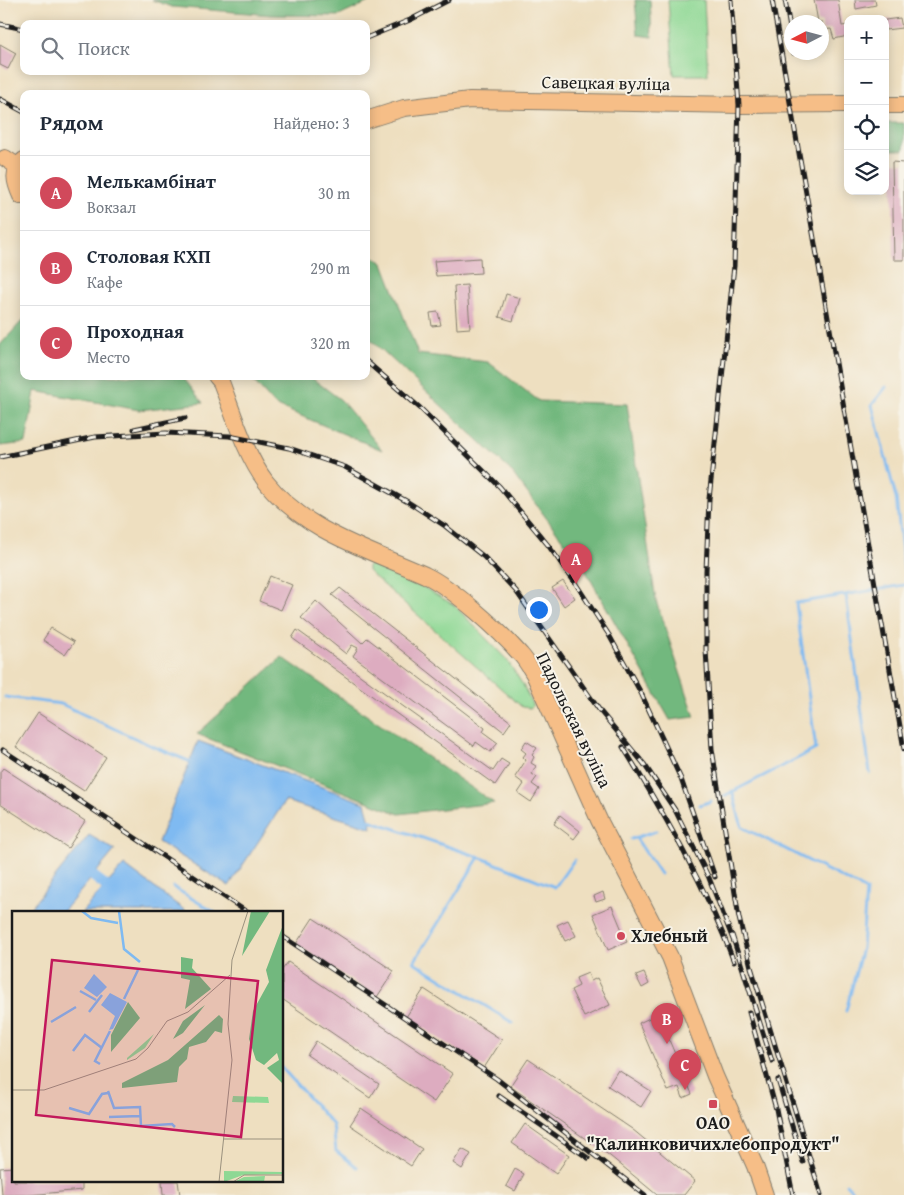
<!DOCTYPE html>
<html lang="ru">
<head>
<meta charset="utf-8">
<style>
	:root { --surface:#fff; --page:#f2f2f3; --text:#1f2937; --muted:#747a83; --line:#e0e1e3; --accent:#d1495b }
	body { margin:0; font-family:"Gentium Book Plus",serif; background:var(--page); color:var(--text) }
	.controls { position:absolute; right:15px; top:15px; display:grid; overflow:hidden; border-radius:10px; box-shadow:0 2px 12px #0003 }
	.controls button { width:45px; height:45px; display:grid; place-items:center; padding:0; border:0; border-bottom:1px solid var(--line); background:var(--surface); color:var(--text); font:25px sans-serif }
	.compass { position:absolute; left:784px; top:15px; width:45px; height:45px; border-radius:50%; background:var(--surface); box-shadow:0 2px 12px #0003; rotate:264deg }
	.you { position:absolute; left:538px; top:609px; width:18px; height:18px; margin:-12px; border:4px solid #fff; border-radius:50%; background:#1a73e8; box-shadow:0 0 0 8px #1a73e833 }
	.badge { display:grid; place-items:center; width:32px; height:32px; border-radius:50%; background:var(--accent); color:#fff; font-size:16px; font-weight:700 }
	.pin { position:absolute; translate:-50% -41px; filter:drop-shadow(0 1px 2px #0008) }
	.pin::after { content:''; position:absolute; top:26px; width:18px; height:15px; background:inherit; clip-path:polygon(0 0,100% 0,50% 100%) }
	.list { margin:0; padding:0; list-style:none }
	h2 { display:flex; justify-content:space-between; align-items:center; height:65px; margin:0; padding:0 20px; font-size:21px }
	h2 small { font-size:16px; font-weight:400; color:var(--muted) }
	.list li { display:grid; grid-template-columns:32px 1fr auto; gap:15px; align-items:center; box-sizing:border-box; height:75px; padding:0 20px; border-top:1px solid var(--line) }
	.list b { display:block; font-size:19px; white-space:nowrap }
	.list p { margin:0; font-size:16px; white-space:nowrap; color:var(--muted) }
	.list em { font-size:16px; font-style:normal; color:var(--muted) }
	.icon { flex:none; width:28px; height:28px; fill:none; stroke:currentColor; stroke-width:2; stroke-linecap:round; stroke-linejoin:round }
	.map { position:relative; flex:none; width:904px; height:1195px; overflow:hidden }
	.search { position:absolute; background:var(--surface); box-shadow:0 2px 12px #0003; left:20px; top:20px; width:350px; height:55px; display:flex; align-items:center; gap:12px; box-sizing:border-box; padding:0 18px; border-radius:10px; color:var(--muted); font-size:19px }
	.panel { position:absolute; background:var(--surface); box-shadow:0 2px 12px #0003; left:20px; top:90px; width:350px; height:290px; border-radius:10px }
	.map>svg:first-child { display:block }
</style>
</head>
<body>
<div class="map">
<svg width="904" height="1195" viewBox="0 0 904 1195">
	<rect width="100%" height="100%" fill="#f7f3e8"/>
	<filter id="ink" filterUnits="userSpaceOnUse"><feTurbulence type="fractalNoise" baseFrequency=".02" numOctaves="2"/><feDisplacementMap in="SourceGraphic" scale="10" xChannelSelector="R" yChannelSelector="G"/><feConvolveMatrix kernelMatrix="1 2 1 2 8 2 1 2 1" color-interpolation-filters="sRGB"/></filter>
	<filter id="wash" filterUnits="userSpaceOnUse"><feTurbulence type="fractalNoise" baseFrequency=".0096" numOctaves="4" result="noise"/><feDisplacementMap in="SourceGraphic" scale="20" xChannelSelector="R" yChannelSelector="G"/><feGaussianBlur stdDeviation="1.12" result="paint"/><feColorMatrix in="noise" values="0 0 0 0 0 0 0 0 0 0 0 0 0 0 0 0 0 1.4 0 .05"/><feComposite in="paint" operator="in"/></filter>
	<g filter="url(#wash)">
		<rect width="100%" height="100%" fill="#eedfc0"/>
		<path fill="#8ed894" stroke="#557a58" d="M668,0H704L708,75H674Z
			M372,564L401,574L454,605L507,660L523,685L533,706L530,708L522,707L368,571V566Z"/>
		<path fill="#72b87e" stroke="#476a4d" d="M152,0H373L339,16L272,15L172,7Z
			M635,0H650L652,37L638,35Z
			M885,123H904V150H885Z
			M366,252L383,263L418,354L488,362L539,401L627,404L656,601L695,717L670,720L584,568L510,470L366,335Z
			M24,319V376H182L203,403L139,410L35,391L26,443L0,446V345Z
			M249,376H309L341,400L382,450L275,405Z
			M282,657L494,803L399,814L197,734Z"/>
		<path fill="#7fbaf1" stroke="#4e6b86" d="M198,741L365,803L372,828L285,801L229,886L158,842Z
			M89,835L115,850L63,912H27Z
			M124,865L187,912H82Z"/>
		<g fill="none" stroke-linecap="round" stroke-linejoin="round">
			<path stroke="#7fbaf1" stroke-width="3" d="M886,387L872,405L896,498L904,569
				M846,595L870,773
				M5,697L61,704L152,746L191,762
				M732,791L742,827L866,890L862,948L846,1011
				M724,796L816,749L796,603L904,585
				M700,805L711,801
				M366,819L479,857L555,887L574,860
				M636,838L660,874
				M631,839L656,831
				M479,857L414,962L513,1023
				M173,887L214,912
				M282,1068L333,1125L336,1151L357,1167
				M846,1184L856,1195"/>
			<path stroke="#7fbaf1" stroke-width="11" d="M93,876L106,886"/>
		</g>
		<g id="blocks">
			<path fill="#ddacc0" d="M814,0H838L842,26L848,25V36L834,39L831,29L822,30V22H818Z
				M855,0H875L876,5L856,9Z
				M900,18L902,28L885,30V20Z
				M0,44L16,53L8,69L0,65Z
				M892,162L904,163V260H894Z
				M480,258L481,273L436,276L434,261Z
				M467,285L470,328L457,329L454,286Z
				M506,294L520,298L513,321L499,317Z
				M438,312L441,325L432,326L430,313Z
				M270,576L292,585L281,610L259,601Z
				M563,581L575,598L564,606L552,588Z
				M340,588L511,722L504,732L332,595Z
				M316,601L362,643L367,638L485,728L483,732L498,743L490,752L476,742L474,746L353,656L358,648L352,645L346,654L301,618Z
				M51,628L74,642L65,655L43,640Z
				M297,630L493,771L501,759L509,764L495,785L292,638Z
				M38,713L106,757L84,791L16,747Z
				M526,741L537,748L532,755L534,757L531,763L536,766L532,774L537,777L532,784L539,789L531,802L518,793L524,784L515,777L526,760L523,757L526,753L521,749Z
				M3,768L85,821L68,848L0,804V772Z
				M560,815L580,831L574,839L554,824Z
				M603,892L605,899L596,902L594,896Z
				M612,906L627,942L608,950L593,914Z
				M313,918L394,971L377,997L296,944Z
				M568,920L576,936L565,941L557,925Z
				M288,962L453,1074L434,1102L282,999V970Z
				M588,973L591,981L597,978L610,1005L584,1017L571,990L579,986L576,978Z
				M644,973L649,984L642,988L636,976Z
				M424,989L502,1040L484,1068L406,1017Z
				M658,1014L692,1094L683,1098L679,1087L668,1091L639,1023Z
				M316,1041L379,1084L370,1098L307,1055Z
				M528,1059L632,1129L695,1181L684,1195H657L610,1156L510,1086Z
				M618,1070L651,1091L641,1107L608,1086Z
				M361,1108L422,1149L411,1166L350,1125Z
				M525,1124L569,1155L556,1174L512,1143Z
				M462,1149L471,1154L462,1169L453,1163Z
				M14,1167V1181H82V1190L29,1195H2L0,1168Z
				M515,1169L524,1174L515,1191L506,1186Z
				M162,1181H178L180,1195H163Z"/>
		</g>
	</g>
	<g filter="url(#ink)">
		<use href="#blocks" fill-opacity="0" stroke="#857e6e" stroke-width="1"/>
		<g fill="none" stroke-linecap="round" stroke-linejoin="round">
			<g stroke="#857e6e" stroke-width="18">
				<path id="major" d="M885,105H904
					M366,120L404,108L470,100L739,105L848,104
					M5,158L17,166L24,174
					M21,196C15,183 11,170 24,160
					M216,376L221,382C233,413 246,456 266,482C305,532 370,550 425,575C454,589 500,631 521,655C526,660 530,668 534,674L599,820L670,957L715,1076L755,1166L765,1195"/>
			</g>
			<use href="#major" stroke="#f6be87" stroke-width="16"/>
			<g stroke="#1c1c1c" stroke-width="5">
				<path id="rail" d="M731,0L739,105L734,266L709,499L706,571V650L712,749L739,918L751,967L821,1195
					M772,0L904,749
					M785,0L792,39
					M0,24L24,29
					M366,38L410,20L449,0
					M794,52V53
					M0,99L24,112
					M366,361L420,408L500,487L548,545L576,584L609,635L641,693L681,779L715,877
					M134,429L185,418
					M0,457L95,437L166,433L229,436L289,448L345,467L408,502L445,526L484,557L516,591L600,711L644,764L675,810L709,878L734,942
					M623,747C665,815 706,887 734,962
					M3,750L247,912
					M732,935L772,1061
					M282,936L497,1079L645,1195
					M749,1012L776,1109L793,1195
					M778,1080L803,1162
					M499,1096L588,1158"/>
			</g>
			<use href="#rail" stroke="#f7f3e8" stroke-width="3" stroke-dasharray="9" stroke-linecap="butt"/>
		</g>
	</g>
	<g fill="#d1495b" stroke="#f7f3e8" stroke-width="2">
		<circle cx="621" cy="936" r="5"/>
		<rect x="708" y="1099" width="10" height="10" rx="2.5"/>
	</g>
	<g text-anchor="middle" stroke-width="4" stroke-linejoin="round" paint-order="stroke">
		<g font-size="18" fill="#1c1c1c" stroke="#f7f3e8">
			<text transform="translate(606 83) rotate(1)" y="6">Савецкая вуліца</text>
			<text transform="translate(574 720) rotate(64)" y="6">Падольская вуліца</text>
		</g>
		<g font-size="18" font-weight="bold" fill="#1c1c1c" stroke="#f7f3e8" text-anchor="start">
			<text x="631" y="942">Хлебный</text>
			<text x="713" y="1129" text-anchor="middle">ОАО<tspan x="713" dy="21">"Калинковичихлебопродукт"</tspan></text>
		</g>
	</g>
	<g transform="translate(12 911)">
		<rect width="271" height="271" fill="#eedfc0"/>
		<path d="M142,123L133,137L115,149V147ZM221,185L256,186L257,192L220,191ZM212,260L271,261V263L231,264L212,271ZM253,265L252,271H222L232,266Z" fill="#8ed894"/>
		<path d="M239,0H258L230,45ZM271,14V173L255,157L267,149L265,142L252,154L244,149L237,128L241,100L257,71L254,59ZM169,46L181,48L180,57L199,78L173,98L178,69L169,67ZM116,91L128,107L99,141V124ZM193,94L171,122L161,128L171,110ZM207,104L211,108L210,122L203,120L194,131L177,136L175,148L167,156L165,171L110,177V172L156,149Z" fill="#72b87e"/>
		<path d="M82,63L95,76L85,86L72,77ZM98,82L115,91L101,118L97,119L103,105L89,94Z" fill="#7fbaf1"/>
		<path fill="none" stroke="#7fbaf1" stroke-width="2.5" d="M70,0L79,7L106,12M107,0L112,38L128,51M68,80L84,89M112,88L126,59M77,101L90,84M39,111L64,96M61,140L73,124L90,137M88,153L83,150L98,120M96,180L102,197L128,196L129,215L160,213L163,216M57,197L77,203L90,183L96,182M97,206L128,205"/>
		<path fill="none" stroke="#9a917e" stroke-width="1" d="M0,179H32L124,148L136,137L155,110L176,101L218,64M211,228H272M207,271L220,149L216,113L220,49L236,0M221,271L232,264H272"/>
		<path fill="#c2185b" fill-opacity="0.15" stroke="#c2185b" stroke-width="2.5" d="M40,49L246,70L229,226L24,204Z"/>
		<rect width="271" height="271" fill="none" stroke="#1c1c1c" stroke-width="2.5"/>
	</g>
</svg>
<div class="controls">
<button>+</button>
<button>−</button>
<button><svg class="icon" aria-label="locate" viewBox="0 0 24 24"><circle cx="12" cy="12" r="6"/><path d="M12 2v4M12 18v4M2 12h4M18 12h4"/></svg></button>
<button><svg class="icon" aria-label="layers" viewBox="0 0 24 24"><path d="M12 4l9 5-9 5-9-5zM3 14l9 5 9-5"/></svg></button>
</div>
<svg class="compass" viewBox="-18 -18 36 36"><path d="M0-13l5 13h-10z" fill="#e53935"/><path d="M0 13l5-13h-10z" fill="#747a83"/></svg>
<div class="you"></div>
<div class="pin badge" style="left:576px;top:584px">A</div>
<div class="pin badge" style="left:667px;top:1044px">B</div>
<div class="pin badge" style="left:685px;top:1090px">C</div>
<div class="search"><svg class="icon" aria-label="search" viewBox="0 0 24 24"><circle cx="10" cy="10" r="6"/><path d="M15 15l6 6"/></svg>Поиск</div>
<section class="panel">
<h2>Рядом<small>Найдено: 3</small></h2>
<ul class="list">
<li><span class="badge">A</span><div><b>Мелькамбінат</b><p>Вокзал</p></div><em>30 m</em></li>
<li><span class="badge">B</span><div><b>Столовая КХП</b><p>Кафе</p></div><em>290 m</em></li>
<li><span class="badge">C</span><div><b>Проходная</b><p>Место</p></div><em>320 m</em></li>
</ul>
</section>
</div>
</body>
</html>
